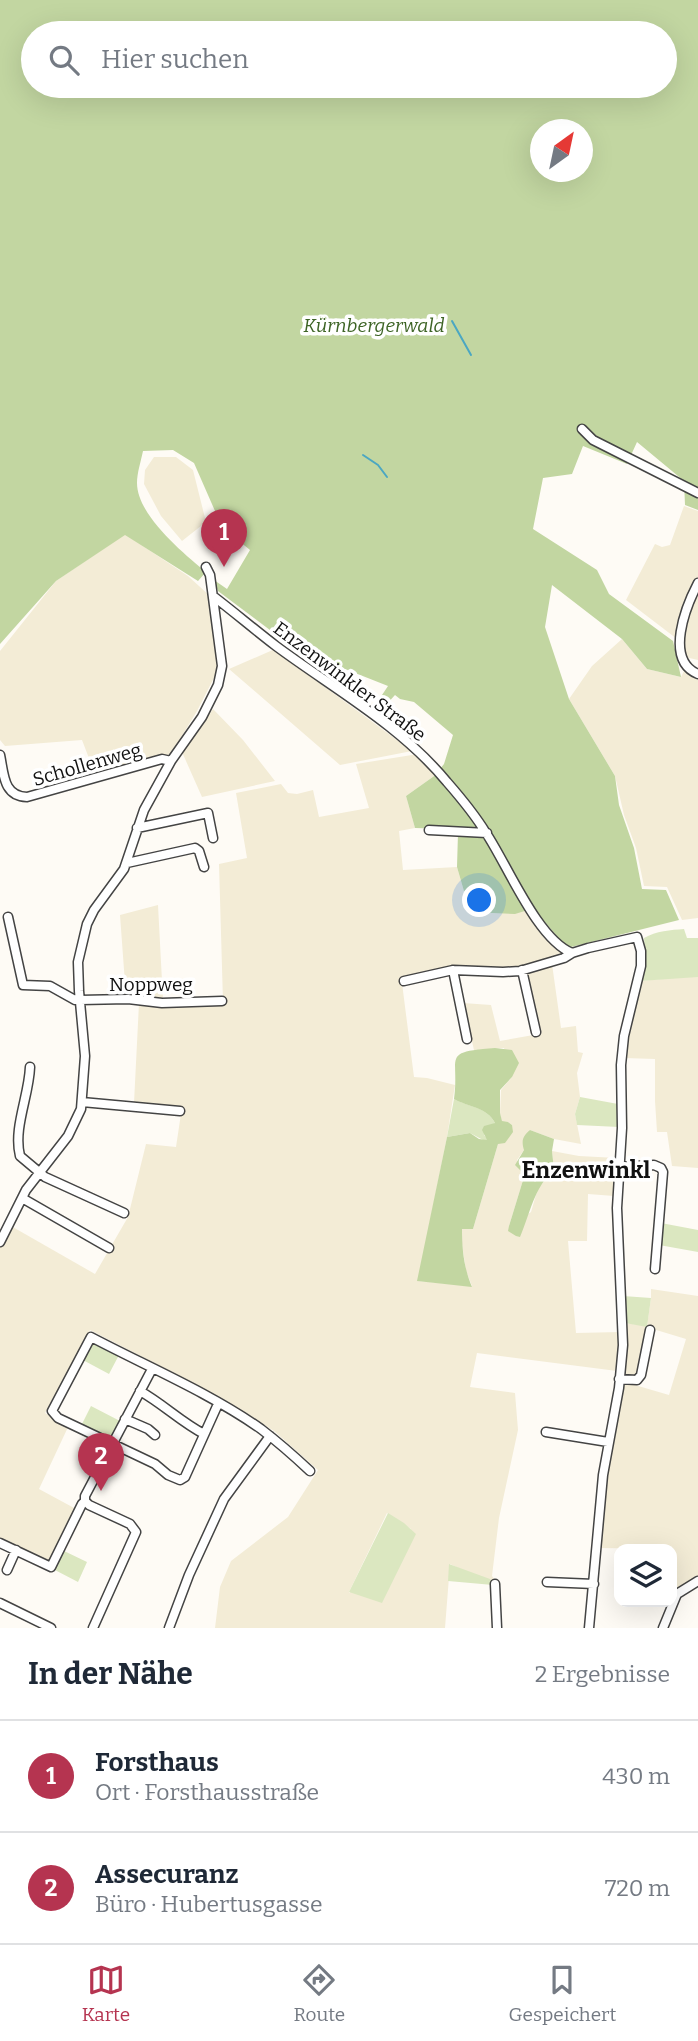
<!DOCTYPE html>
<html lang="de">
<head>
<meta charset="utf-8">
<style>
	:root { --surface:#fff; --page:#f6f6f7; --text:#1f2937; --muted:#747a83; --line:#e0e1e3; --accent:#b53450 }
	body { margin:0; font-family:Bitter,serif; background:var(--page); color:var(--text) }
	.controls { position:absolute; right:21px; bottom:21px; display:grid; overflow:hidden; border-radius:14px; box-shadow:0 7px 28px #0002 }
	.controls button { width:63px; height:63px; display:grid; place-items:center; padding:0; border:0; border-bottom:2px solid var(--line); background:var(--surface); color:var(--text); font:35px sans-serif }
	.compass { position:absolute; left:530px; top:119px; width:63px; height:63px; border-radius:50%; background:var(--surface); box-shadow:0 7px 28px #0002; rotate:33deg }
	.you { position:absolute; left:480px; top:901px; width:24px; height:24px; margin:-18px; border:5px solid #fff; border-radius:50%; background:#1a73e8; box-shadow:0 0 0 10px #1a73e833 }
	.badge { display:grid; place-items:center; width:46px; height:46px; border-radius:50%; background:var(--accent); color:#fff; font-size:23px; font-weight:700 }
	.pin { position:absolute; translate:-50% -58px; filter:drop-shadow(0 2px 4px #0008) }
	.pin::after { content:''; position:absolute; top:37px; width:24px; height:21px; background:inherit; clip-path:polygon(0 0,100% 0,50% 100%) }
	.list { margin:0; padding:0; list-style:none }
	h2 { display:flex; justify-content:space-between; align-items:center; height:91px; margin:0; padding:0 28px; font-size:30px }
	h2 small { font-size:23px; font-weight:400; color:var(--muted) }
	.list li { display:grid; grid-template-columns:46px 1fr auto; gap:21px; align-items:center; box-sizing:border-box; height:112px; padding:0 28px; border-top:2px solid var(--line) }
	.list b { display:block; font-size:26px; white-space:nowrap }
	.list p { margin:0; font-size:23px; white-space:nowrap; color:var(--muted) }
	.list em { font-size:23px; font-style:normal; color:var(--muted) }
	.icon { flex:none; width:38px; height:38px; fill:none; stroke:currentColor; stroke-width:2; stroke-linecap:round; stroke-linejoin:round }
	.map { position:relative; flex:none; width:698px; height:1628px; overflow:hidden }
	.search { position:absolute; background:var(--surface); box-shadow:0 7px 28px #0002; left:21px; right:21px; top:21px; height:77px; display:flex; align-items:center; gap:18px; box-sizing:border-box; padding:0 24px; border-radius:38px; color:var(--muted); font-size:26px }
	.sheet { height:315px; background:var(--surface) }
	nav { display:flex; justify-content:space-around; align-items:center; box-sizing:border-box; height:98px; border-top:2px solid var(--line); background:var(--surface); font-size:19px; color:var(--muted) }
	nav a { display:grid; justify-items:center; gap:4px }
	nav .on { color:var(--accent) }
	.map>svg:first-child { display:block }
</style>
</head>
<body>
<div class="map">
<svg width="698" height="1628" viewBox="0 0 698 1628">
	<rect width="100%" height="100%" fill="#fefbf5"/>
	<path fill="#f3ecd6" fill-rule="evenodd" d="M154,457H176L193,470L206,522L182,541L161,516L144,484L145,470Z
		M684,506L698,511V660L685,657L681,642L626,600L655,544L662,547L670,545Z
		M125,534L188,576L210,596L219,668L197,711L171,754L95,774L82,740L5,746L0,740V651L56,581Z
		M622,639L647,669L681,677L684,671L698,675V918L682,920L667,887L644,886L636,848L624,815L615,776L569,699L592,666Z
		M275,649L299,668L412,751L340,765L229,669Z
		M213,709L243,740L275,781L202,797L182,752Z
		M418,754L437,774L406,796L415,828L399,831L403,870L457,867L470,912L528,910L565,954L514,970L464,966L402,983L414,1077L427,1078L455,1085L447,1137L418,1281L472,1286L466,1271L462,1244V1229H473L498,1144L512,1125L508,1122H502L500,1114L501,1090L512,1077L504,1048L474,1050L463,1003L491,1005L500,1041L539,1034L526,971L552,964L561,1028L576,1026L578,1052L583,1053L577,1073L580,1097L575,1114L581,1144L554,1139L530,1130L524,1150L517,1160L524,1177L509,1226L531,1212L538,1188L554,1170L552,1151L579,1156L617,1158L614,1196L588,1194L587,1241H568L576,1333L620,1332L617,1371L477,1353L470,1387L515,1393L518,1430L499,1518L492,1576L496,1582L493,1585L450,1564L445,1628H215L220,1587L231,1561L288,1517L318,1470L274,1431L249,1415L193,1383L90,1330L45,1413L69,1425L39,1489L76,1509L51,1560L48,1562L0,1541V1247L11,1226L95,1274L128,1217L146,1144L176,1147L182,1107L134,1103L139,1003L223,1002L219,864L247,858L236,793L281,784L288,793L297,794L313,790L319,817L369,808L356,764ZM387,1513L411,1529L349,1593V1592Z
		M158,905L163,1000L126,997L120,915Z
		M682,977H698V1168L672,1166L667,1132H657L655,1101V1059L624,1058L625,1044L640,981Z
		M651,1289L698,1296V1580L676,1588H672V1549L599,1548L603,1495L623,1384L628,1383L669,1395L686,1339L653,1329L639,1373L635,1376H622L625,1323L647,1326L651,1298Z"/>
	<path fill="#dbe7c0" d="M684,929L687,938H698V977L640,981L645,957L644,938C656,931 671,930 684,929Z
		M580,1097L618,1104L619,1127L577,1125L575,1114Z
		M454,1099C469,1107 487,1107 495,1123L484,1135L488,1140H483L470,1133L447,1137Z
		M661,1223L698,1230V1252L659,1245Z
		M623,1296L651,1298L647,1327L625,1323Z
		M95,1342L119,1355L109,1374L81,1359L91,1343Z
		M91,1406L120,1421L111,1437L108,1438L81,1426Z
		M388,1513L404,1523L416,1534L382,1603L349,1592Z
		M62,1550L87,1562L78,1582L53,1569Z
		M449,1564L490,1579L493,1585L448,1581Z"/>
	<path fill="#c2d6a1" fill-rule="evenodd" d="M0,0H698V510L685,505L684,481L637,442L627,464L583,446L572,474L543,478L533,529L597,570L609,594L673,641L681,677L647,669L622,639L552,585L545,627L569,699L615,776L619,805L634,848L642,889L666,890L679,920L567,948L532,907L490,831L440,769L444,764L453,735L414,702L400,699L395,695L385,706L378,701L388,686L340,667L331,676L218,591L214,580L227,589L250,550L222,527L194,463L173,450L143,451C141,461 137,473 137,483C137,515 183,553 206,572L198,581L125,535L56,581L0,644ZM33,33H665V86H33ZM540,130H582V172H540Z
		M437,774L481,830L415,828L406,796Z
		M458,833L486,835L528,910L515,914L470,912L457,867Z
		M495,1048L512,1050L519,1063L512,1077L500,1090V1113L502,1121L508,1122L512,1125L513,1132L505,1143L498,1144L473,1229H462C462,1250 464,1268 472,1287L417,1281L447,1137L470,1133L479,1139L487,1140L482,1130L484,1126L495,1123C487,1107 468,1107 454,1099C460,1056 440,1052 495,1048Z
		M530,1130L554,1139L552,1151L554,1170C534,1187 530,1214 520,1237L516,1236L508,1231L509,1226L524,1177L522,1172L515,1165L524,1150C521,1140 523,1136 530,1130Z"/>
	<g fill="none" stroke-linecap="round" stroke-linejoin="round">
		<path stroke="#4ba7c2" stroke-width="2" d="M452,321L471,355
			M363,455L378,465L387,477"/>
		<g stroke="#444" stroke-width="11">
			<path id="minor" d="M582,429L593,440L698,493
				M698,583C686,606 664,660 698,674
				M213,596C234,612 255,630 276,646C334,689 400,725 447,782C461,798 475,815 486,833C507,864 537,939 572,953
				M0,755C4,774 3,796 27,797L162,759L171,761
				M137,828L208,813L213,838
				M429,830L487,833
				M127,863L195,848L199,851L204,867
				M8,917L23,985L50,986L75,1000H80L128,999L162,1003L222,1001
				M522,970L536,1032
				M404,981L453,970
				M467,1039L453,970L503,972L520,971L564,958L572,953L588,948L637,937L641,951V966L624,1036L621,1065L622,1128L617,1208L623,1345L619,1388L603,1475L589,1628
				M30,1067C29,1096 13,1128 20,1156L45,1177L124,1213
				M82,1102L180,1111
				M620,1167L654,1165L661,1168L663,1172L655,1269
				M22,1198L109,1248
				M0,1242L26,1190L68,1136L81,1109L85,1056L79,991L78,962L87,924L94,910L124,869L144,810L171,761L202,717L218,685L222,666L210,575L206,567
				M619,1379L637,1380L641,1375L650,1330
				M140,1391C163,1404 181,1422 204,1434
				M218,1404L185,1477L180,1480L168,1475L155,1464L58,1418L52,1411L91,1337C146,1366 210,1393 261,1429C278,1442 294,1456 310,1471
				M125,1419L148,1429L155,1435
				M546,1432L608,1442
				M0,1543L51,1567L82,1504L85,1501
				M7,1570L16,1550
				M547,1582L594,1584
				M495,1584L497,1628
				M0,1603L51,1628
				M93,1628L136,1532L130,1524L89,1505L85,1501V1496L152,1369
				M169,1628L189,1575L224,1499L270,1436
				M663,1628L677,1594L698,1581"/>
		</g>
		<use href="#minor" stroke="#fff" stroke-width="8"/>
	</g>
	<g text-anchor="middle" stroke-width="7" stroke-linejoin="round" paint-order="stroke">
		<g font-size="19" font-style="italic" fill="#3d6425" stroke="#fff">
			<text x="374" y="332">Kürnbergerwald</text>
		</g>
		<g font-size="19" fill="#111" stroke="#fff">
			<text transform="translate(350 681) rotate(37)" y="7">Enzenwinkler Straße</text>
			<text transform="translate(87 764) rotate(-16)" y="7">Schollenweg</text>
			<text x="151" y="991">Noppweg</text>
		</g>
		<g font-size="23" font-weight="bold" fill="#111" stroke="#fff">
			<text x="586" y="1178">Enzenwinkl</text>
		</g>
	</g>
</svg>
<div class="controls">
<button><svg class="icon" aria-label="layers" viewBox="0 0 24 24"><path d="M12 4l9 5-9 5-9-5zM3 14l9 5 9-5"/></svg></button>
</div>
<svg class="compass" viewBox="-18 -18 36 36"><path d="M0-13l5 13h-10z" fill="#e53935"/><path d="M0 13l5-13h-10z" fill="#747a83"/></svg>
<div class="you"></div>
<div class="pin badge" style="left:224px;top:567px">1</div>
<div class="pin badge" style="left:101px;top:1491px">2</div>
<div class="search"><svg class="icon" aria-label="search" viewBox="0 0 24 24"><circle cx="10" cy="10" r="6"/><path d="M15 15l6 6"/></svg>Hier suchen</div>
</div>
<section class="sheet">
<h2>In der Nähe<small>2 Ergebnisse</small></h2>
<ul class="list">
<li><span class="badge">1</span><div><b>Forsthaus</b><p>Ort · Forsthausstraße</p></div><em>430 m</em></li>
<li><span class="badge">2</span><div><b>Assecuranz</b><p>Büro · Hubertusgasse</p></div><em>720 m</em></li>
</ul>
</section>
<nav>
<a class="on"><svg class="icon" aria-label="map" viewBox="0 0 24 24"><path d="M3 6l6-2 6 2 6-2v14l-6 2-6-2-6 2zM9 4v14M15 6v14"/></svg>Karte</a>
<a><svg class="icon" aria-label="directions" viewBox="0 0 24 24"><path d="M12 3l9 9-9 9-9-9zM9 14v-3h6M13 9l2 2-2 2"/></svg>Route</a>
<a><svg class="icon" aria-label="saved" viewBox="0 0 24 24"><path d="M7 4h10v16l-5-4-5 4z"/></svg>Gespeichert</a>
</nav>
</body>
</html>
